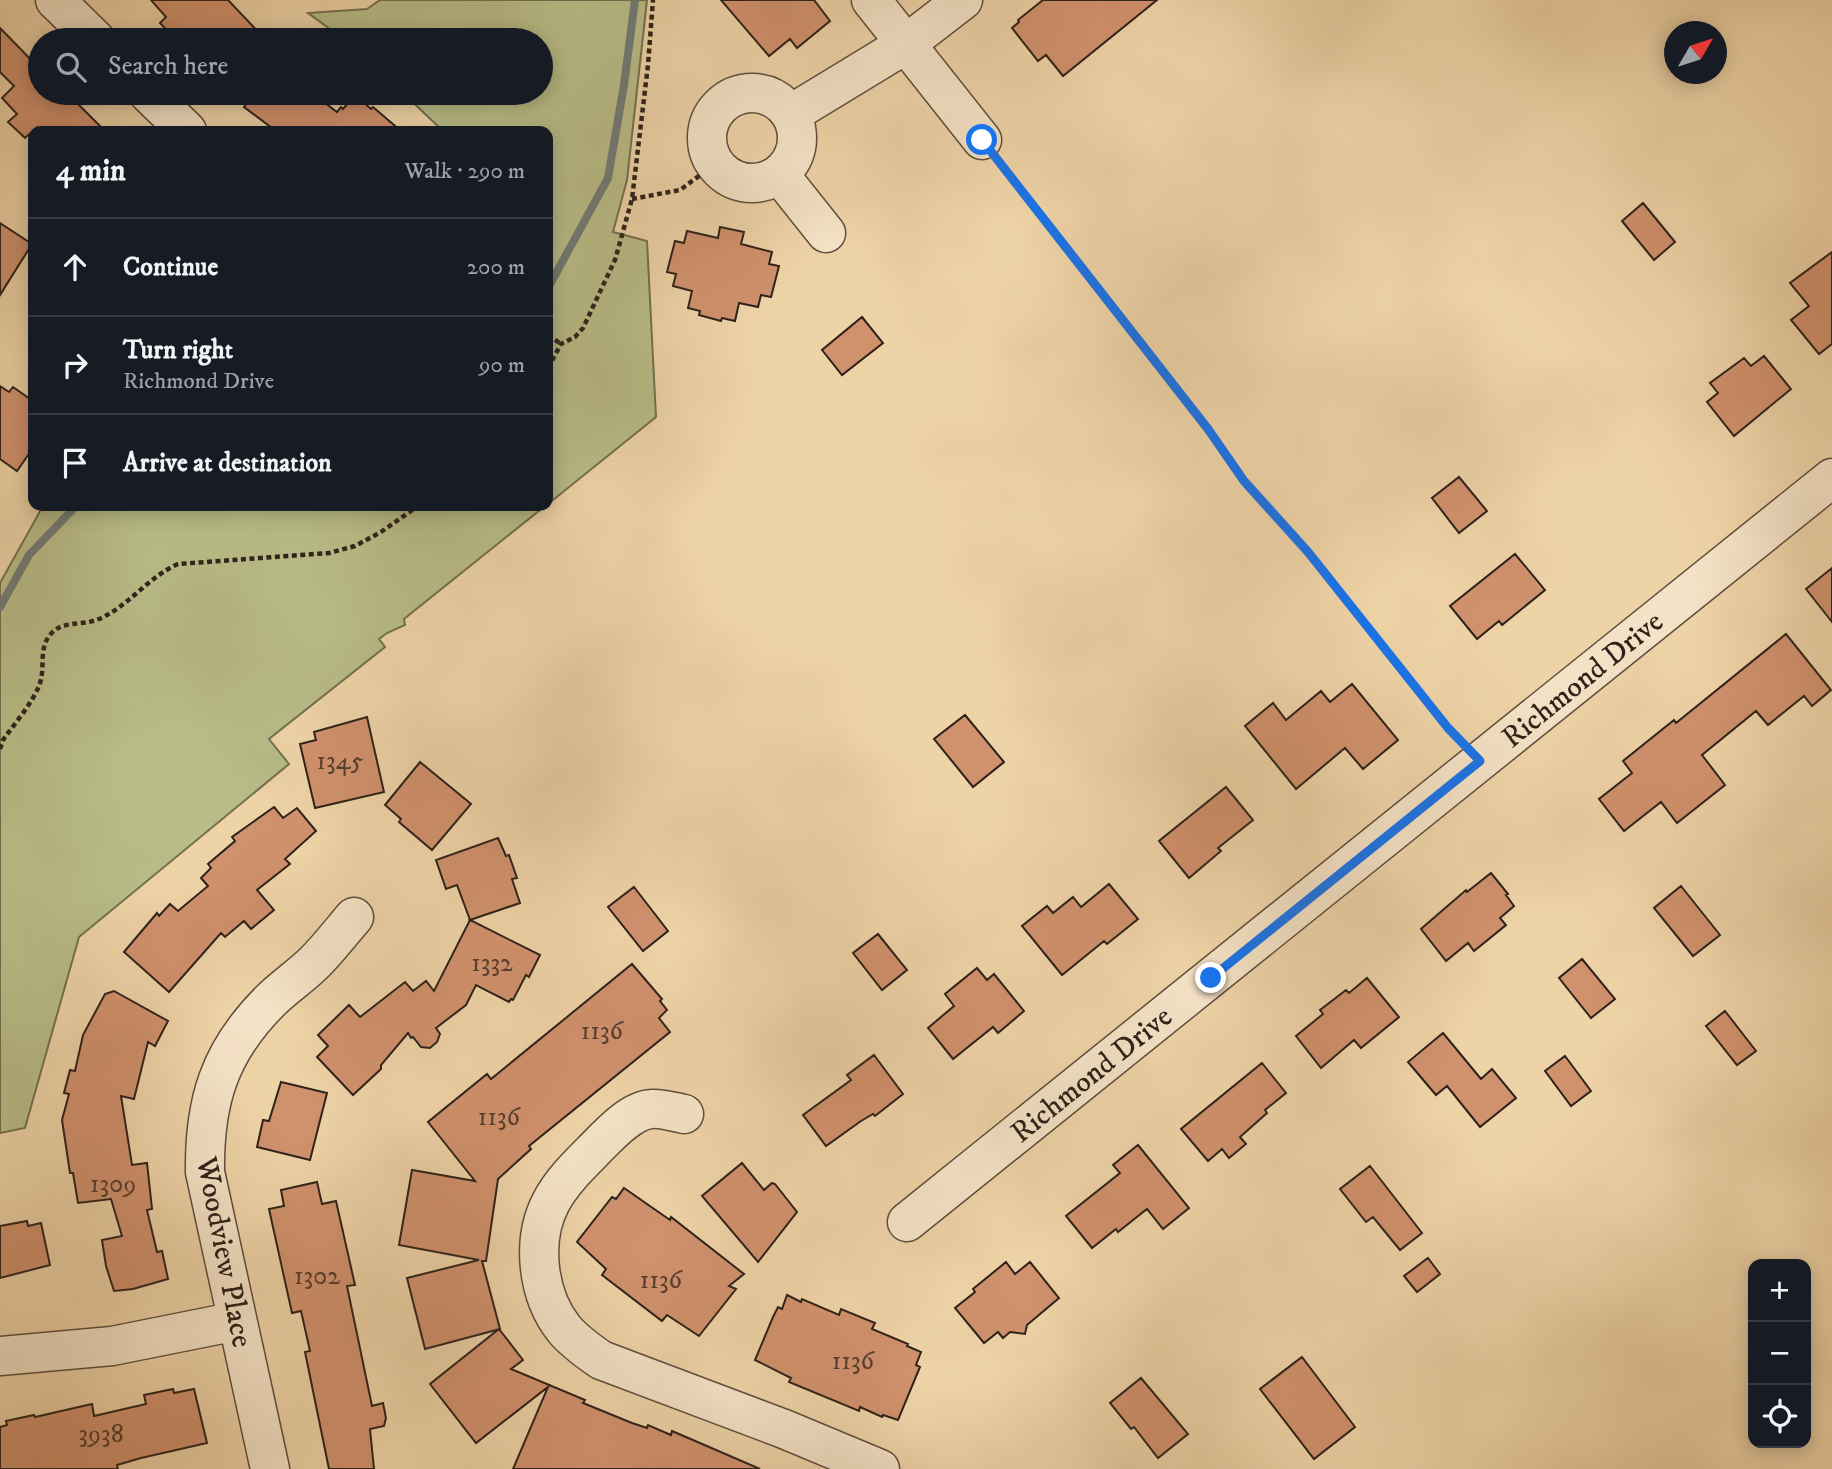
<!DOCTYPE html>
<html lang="en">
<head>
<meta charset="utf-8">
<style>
	:root { --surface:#171b24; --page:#242831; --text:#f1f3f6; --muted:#9ea1a6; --line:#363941 }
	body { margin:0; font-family:"IM FELL DW Pica",serif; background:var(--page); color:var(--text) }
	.controls { position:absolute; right:21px; bottom:21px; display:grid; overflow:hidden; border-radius:14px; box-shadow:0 4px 18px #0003 }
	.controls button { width:63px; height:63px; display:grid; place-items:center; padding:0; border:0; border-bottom:2px solid var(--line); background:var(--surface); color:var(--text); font:35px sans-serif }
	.compass { position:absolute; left:1664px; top:21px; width:63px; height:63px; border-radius:50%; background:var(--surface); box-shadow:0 4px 18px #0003; rotate:51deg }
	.stop { position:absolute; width:21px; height:21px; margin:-16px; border:5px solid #1a73e8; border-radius:50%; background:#fff }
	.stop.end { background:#1a73e8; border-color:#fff; box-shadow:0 2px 7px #0008 }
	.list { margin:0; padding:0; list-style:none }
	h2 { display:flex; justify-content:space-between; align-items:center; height:91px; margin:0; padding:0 28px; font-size:30px }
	h2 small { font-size:23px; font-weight:400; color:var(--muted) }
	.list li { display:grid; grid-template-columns:46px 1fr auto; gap:21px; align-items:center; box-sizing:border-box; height:98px; padding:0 28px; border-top:2px solid var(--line) }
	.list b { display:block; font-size:26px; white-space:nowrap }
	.list p { margin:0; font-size:23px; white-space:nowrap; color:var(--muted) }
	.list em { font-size:23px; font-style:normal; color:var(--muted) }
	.icon { flex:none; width:38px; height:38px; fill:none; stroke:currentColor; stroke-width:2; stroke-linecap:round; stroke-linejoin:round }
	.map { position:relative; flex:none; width:1832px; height:1469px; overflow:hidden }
	.search { position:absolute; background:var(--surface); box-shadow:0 4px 18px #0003; left:28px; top:28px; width:525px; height:77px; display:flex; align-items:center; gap:18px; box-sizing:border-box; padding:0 24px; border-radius:38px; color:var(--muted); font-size:26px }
	.panel { position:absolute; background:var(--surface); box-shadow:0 4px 18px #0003; left:28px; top:126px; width:525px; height:385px; border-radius:14px }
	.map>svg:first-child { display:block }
</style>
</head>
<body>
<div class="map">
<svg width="1832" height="1469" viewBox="0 0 1832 1469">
	<rect width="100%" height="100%" fill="#eed3a7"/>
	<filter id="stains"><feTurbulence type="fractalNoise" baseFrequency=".00286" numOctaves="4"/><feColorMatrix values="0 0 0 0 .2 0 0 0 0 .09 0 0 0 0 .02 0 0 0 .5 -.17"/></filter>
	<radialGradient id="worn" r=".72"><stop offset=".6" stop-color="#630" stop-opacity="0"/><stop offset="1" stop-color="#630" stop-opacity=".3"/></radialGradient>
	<path fill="#b8bc87" stroke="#736f50" stroke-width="2" d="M380,0H647L627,180L613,232L647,241L656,417L548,504V131H443L403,93H541V40H345L308,13L367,9Z
		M43,506H545L404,619L405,625L387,633L379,639L385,647L269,739L289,764L79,937L25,1128L0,1133V583Z"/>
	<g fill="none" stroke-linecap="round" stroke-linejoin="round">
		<path stroke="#717b75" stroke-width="8" d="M548,288L608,178L624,85L635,0
			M0,607L29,555L76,506"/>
	</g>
	<path fill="#d0916d" stroke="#2e221a" stroke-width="2" d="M151,0H228L266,40H176L160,23L166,17Z
		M721,0H814L830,21L797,48L790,39L769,56Z
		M1043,0H1157L1063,76L1046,55L1038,61L1012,28L1019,22L1018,20Z
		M0,28L40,69V93H67L105,131H42L37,127L25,138L8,122L17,114L2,98L14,86L0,72Z
		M255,93H312L337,112L341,107L343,109L355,95L371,109L373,107L401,131H276L244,107Z
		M1643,203L1675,242L1654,260L1622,221Z
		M0,223L32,244L0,295Z
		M720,227L744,232L741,244L772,252L769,264L779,266L771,297L761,295L758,307L739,303L735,321L722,318L721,321L699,315L700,311L688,308L692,291L673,286L676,274L667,272L675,241L684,243L687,231L718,238Z
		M1832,252V344L1819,354L1791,320L1809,306L1790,283Z
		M862,317L883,343L842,375L822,350Z
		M1764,356L1791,389L1734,436L1707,402L1718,393L1710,383L1744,358L1751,366Z
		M0,386L9,392L13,387L33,401V448L17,471L0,459Z
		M1459,477L1487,511L1459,533L1432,498Z
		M1515,554L1545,590L1502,625L1499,621L1477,639L1450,606Z
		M1832,568V622L1806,589Z
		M1786,634L1831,690L1812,706L1804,696L1768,725L1756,711L1702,755L1725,785L1677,823L1661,802L1624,831L1599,799L1632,773L1623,761L1674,720L1676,723Z
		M1352,684L1398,740L1363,769L1345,748L1296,789L1245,726L1273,703L1286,720L1321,691L1330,702Z
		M965,715L1004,762L973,787L934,739Z
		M367,717L384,792L315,808L300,744L316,740L314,732Z
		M420,762L471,804L432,850L399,822L401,819L385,805Z
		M1226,787L1253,820L1218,848L1221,851L1189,878L1159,841Z
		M274,807L283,818L297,808L316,831L285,859L290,864L257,890L274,910L251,929L244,921L225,937L221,933L169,992L124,952L157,913L159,916L170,904L178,911L208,886L201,878L211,868L208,864L235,841L232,837Z
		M498,838L506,856L509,855L517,878L512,879L520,903L470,920L540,955L529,977L526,975L513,1000L511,999L509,1002L476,985L466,1005L436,1028L440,1034L437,1042L430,1048L421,1047L413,1037L411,1038L408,1033L381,1065V1069L353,1095L317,1057L328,1046L318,1035L349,1005L360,1017L405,982L413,991L426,981L434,991L470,920L457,885L446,889L436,860Z
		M1491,873L1508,894L1506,895L1514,906L1500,918L1506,925L1474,951L1468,943L1446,961L1421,929L1466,890L1467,892Z
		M1109,884L1138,919L1107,944L1104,941L1062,975L1022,926L1047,906L1053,913L1073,897L1081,907Z
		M1681,886L1720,935L1693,956L1654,908Z
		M634,887L668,931L643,951L608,907Z
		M878,934L907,970L882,990L853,953Z
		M1582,959L1615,999L1591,1018L1559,978Z
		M632,964L662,999L660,1001L667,1010L659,1018L670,1032L529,1146L531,1149L498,1179L486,1261H482L500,1329L425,1349L407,1278L479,1260L399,1245L412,1170L475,1181L428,1122L487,1074L491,1079Z
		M977,968L987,980L994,974L1024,1011L998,1033L993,1027L953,1059L928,1028L954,1006L945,994Z
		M1367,978L1399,1017L1361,1048L1354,1040L1321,1068L1296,1036L1323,1014L1320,1010L1346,990L1349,993Z
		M114,991L168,1021L155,1046L148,1042L134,1099L121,1096L132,1165L147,1163L152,1209L147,1210L157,1252L162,1251L168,1279L133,1289L114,1291L106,1266L102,1240L122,1236L111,1199L78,1203L73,1173H70L62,1120L69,1094L64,1093L70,1070L75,1071L83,1035L105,994Z
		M1725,1011L1756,1051L1737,1065L1706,1026Z
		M1443,1033L1481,1079L1492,1069L1516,1098L1480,1127L1447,1086L1436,1095L1408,1062Z
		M874,1055L903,1094L875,1116L873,1114L861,1121L826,1146L803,1115L851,1080L847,1075Z
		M1565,1056L1591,1091L1571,1106L1545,1071Z
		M1262,1063L1286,1093L1265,1110L1267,1113L1240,1137L1246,1144L1229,1158L1222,1149L1208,1161L1181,1129Z
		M281,1082L327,1093L310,1160L257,1147L263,1120L269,1121Z
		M1138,1145L1189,1208L1163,1229L1147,1209L1118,1232L1116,1229L1092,1248L1066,1216L1120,1173L1113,1165Z
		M742,1163L764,1190L772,1183L775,1184L797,1212L758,1262L702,1196Z
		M1370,1166L1422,1233L1400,1250L1373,1217L1366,1222L1340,1189Z
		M317,1182L322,1204L336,1201L355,1285L347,1286L372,1406L383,1403L386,1418L384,1426L370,1429L374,1469H329L305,1352L310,1351L301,1311L292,1313L269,1209L284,1206L281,1190Z
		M624,1188L670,1220L671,1217L744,1274L729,1286L736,1289L699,1336L667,1315L662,1321L602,1275L606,1269L577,1242L612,1197L616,1199Z
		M27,1221L28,1226L41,1223L50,1265L0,1278V1226Z
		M1428,1258L1440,1274L1417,1292L1404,1276Z
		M1006,1262L1015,1274L1030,1262L1059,1298L1027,1325L1025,1334L1010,1332L1003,1338L998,1332L984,1343L955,1308L975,1292L973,1289Z
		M787,1295L801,1302L802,1299L839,1315L841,1309L875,1323L872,1329L908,1344L907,1346L921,1352L916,1365L920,1367L898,1420L883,1415L882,1417L860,1407L859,1411L789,1382L791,1378L755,1360L773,1317L778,1307L782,1309Z
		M499,1329L523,1360L511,1369L585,1400L583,1403L632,1423L647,1428L648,1425L671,1435L672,1431L760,1469H513L548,1387L476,1443L430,1384Z
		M1302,1357L1355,1427L1314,1459L1260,1389Z
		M1141,1378L1188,1434L1158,1458L1134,1427L1131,1429L1110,1403Z
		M173,1389L174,1393L194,1389L207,1443L141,1458L117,1465L118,1469H0V1427L7,1425L6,1421L34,1415L35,1417L92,1404L94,1416L146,1404L144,1395Z"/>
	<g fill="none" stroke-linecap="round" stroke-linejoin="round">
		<g stroke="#5e4e3d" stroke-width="41">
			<path id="minor" d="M55,0L96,40
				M871,0L982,140
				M707 138a45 45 0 1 1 90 0a45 45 0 1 1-90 0Z
				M148,93L187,131
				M791,114L906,44L963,0
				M779,174L826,233
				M684,1114C674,1112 661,1108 652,1109C630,1110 607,1137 592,1152C577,1167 561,1183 551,1202C531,1240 537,1295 564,1329C574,1341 588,1351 601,1360L784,1429L880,1469
				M907,1222L1832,478
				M0,1356L112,1346L237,1321
				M270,1469L205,1172C204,1102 219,1052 270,1001C284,987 301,976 315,962C329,948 341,932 354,917"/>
		</g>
		<path stroke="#2e221a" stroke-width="4.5" stroke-dasharray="5 3.5" stroke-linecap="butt" d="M1000,163L1208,429L1244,481L1309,552L1458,739
			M632,199L680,190L715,164
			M548,335L561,344
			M548,368L561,344L575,337L583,328L615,260L632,199L648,65L653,0
			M0,749L3,740C15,723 31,705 39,686C46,669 38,649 50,635C61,620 83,626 99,619C129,606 148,577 178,564L329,553L355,546L381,532L418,506"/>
		<use href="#minor" stroke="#f4e2c6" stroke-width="38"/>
	</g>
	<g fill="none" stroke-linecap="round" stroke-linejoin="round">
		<path stroke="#1a73e8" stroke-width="9" d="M982,140L1208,429L1244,481L1308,552L1448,728L1480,761L1211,978"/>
	</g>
	<g text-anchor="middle" stroke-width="5" stroke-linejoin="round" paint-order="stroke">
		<g font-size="26" fill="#563e2f">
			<text x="340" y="769">1345</text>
			<text x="492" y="971">1332</text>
			<text x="602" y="1039">1136</text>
			<text x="499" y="1125">1136</text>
			<text x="113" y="1192">1309</text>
			<text x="317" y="1284">1302</text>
			<text x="661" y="1288">1136</text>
			<text x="853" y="1369">1136</text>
			<text x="101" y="1442">3938</text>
		</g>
		<g font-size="30" fill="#2e221a" stroke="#f4e2c6">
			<text transform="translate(1582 679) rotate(-39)" y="10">Richmond Drive</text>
			<text transform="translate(1091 1074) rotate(-39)" y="10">Richmond Drive</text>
			<text transform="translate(225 1252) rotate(79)" y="10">Woodview Place</text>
		</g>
	</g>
	<rect width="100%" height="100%" filter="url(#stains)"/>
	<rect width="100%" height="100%" fill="url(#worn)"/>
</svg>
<div class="controls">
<button>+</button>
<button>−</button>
<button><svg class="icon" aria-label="locate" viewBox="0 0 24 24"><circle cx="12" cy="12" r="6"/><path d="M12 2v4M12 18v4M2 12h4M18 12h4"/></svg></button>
</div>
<svg class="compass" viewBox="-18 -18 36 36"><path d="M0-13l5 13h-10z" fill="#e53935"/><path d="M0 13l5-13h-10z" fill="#9ea1a6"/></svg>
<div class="stop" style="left:982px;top:140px"></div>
<div class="stop end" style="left:1211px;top:978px"></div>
<div class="search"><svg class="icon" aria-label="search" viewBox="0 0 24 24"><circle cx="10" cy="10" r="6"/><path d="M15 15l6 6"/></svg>Search here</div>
<section class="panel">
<h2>4 min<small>Walk · 290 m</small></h2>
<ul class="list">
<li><svg class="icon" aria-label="ahead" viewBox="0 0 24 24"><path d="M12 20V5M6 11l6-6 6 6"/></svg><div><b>Continue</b></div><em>200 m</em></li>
<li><svg class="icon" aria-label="right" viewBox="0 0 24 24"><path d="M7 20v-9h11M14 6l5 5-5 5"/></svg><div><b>Turn right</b><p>Richmond Drive</p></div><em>90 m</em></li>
<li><svg class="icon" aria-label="arrive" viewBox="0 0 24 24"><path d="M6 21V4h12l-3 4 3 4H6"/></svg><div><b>Arrive at destination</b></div></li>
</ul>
</section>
</div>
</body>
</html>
